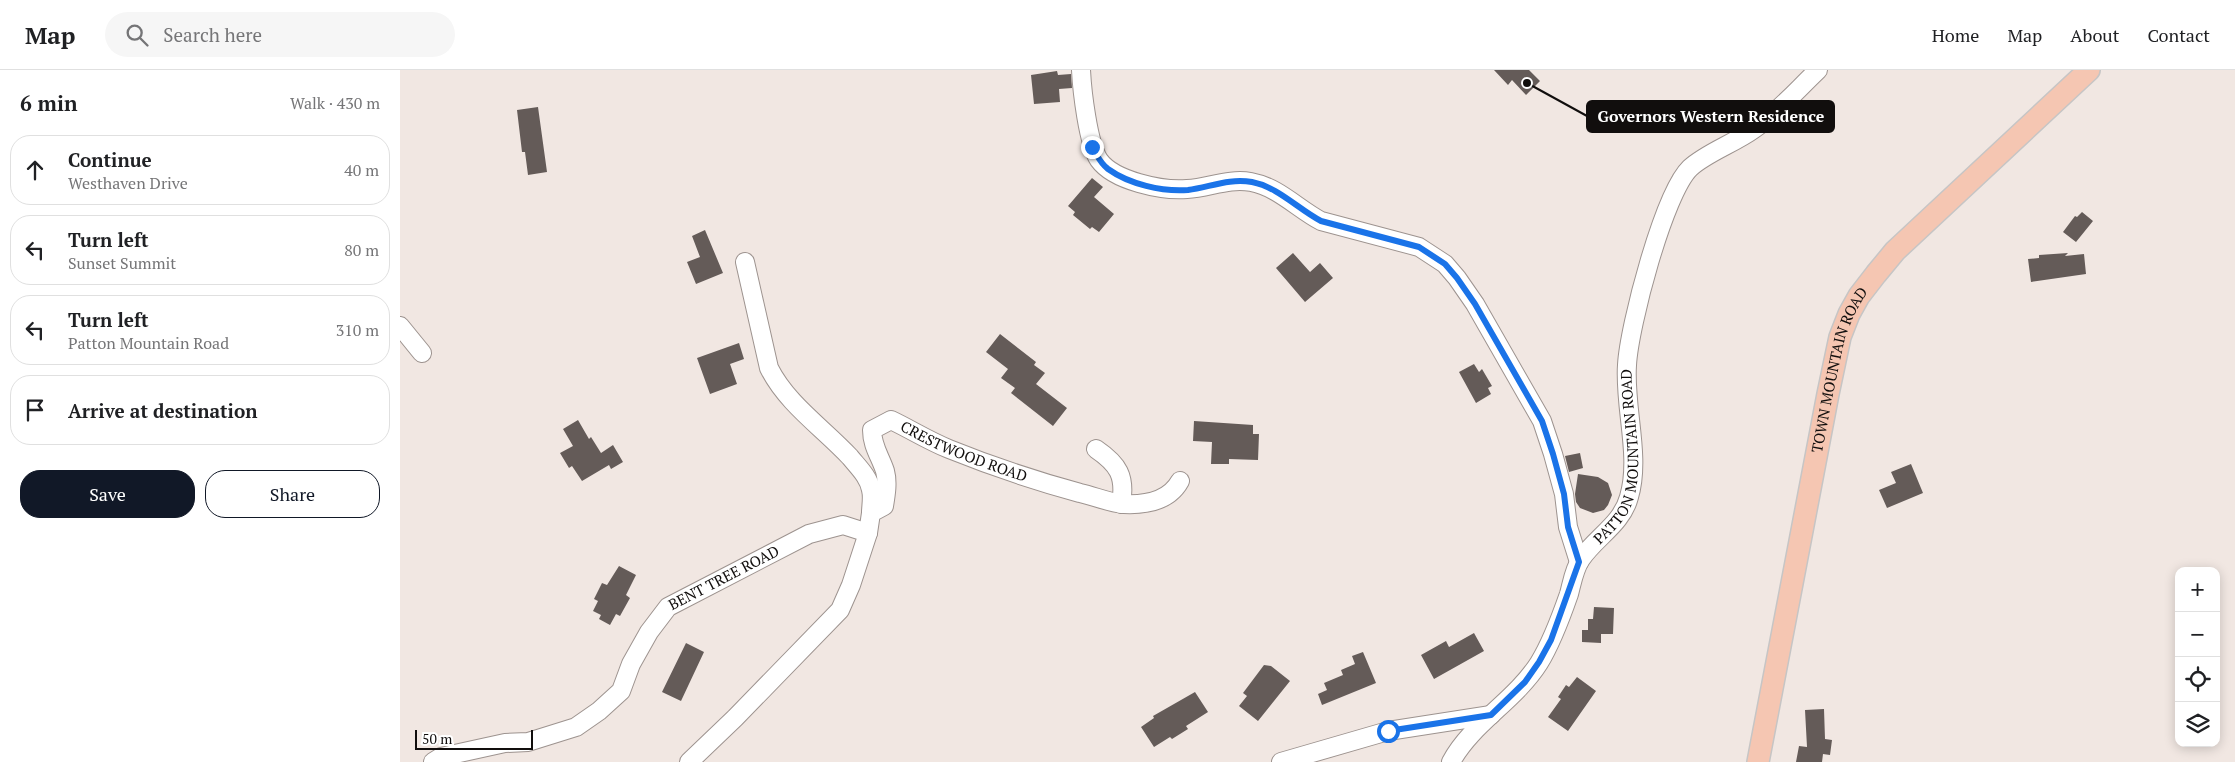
<!DOCTYPE html>
<html lang="en">
<head>
<meta charset="utf-8">
<style>
	:root { --surface:#fff; --page:#f6f6f6; --text:#202124; --muted:#757577; --line:#e0e0e0; --accent:#111827 }
	body { margin:0; font-family:"PT Serif",serif; background:var(--page); color:var(--text) }
	.controls { position:absolute; right:15px; bottom:15px; display:grid; overflow:hidden; border-radius:10px; box-shadow:0 2px 12px #0003 }
	.controls button { width:45px; height:45px; display:grid; place-items:center; padding:0; border:0; border-bottom:1px solid var(--line); background:var(--surface); color:var(--text); font:25px sans-serif }
	.scale { position:absolute; left:15px; bottom:12px; width:118px; box-sizing:border-box; padding-left:5px; border:2px solid #110e0d; border-top:0; font-size:14px; line-height:18px; white-space:nowrap; color:#110e0d; -webkit-text-stroke:4px #fff; paint-order:stroke }
	.stop { position:absolute; width:15px; height:15px; margin:-11px; border:4px solid #1a73e8; border-radius:50%; background:#fff }
	.stop.end { background:#1a73e8; border-color:#fff; box-shadow:0 1px 5px #0008 }
	.list { margin:0; padding:0; list-style:none }
	h2 { display:flex; justify-content:space-between; align-items:center; height:65px; margin:0; padding:0 20px; font-size:21px }
	h2 small { font-size:16px; font-weight:400; color:var(--muted) }
	.list li { display:grid; grid-template-columns:32px 1fr auto; gap:15px; align-items:center; box-sizing:border-box; height:70px; margin:0 10px 10px; padding:0 10px; border:1px solid var(--line); border-radius:20px }
	.list b { display:block; font-size:19px; white-space:nowrap }
	.list p { margin:0; font-size:16px; white-space:nowrap; color:var(--muted) }
	.list em { font-size:16px; font-style:normal; color:var(--muted) }
	.actions { display:flex; gap:10px; padding:15px 20px }
	.actions a { flex:1; padding:11px 0; border:1px solid var(--accent); border-radius:20px; text-align:center; font-size:18px; color:var(--accent) }
	.actions .main { background:var(--accent); color:#fff }
	.icon { flex:none; width:28px; height:28px; fill:none; stroke:currentColor; stroke-width:2; stroke-linecap:round; stroke-linejoin:round }
	.map { position:relative; flex:none; width:1835px; height:692px; overflow:hidden }
	header { display:flex; align-items:center; gap:30px; box-sizing:border-box; height:70px; padding:0 25px; background:var(--surface); border-bottom:1px solid var(--line) }
	header strong { font-size:24px }
	nav { display:flex; gap:28px; margin-inline-start:auto; font-size:18px }
	.search { width:350px; height:45px; background:var(--page); display:flex; align-items:center; gap:12px; box-sizing:border-box; padding:0 18px; border-radius:28px; color:var(--muted); font-size:19px }
	main { display:flex }
	aside { flex:1; background:var(--surface) }
	.map>svg:first-child { display:block }
</style>
</head>
<body>
<header>
<strong>Map</strong>
<div class="search"><svg class="icon" aria-label="search" viewBox="0 0 24 24"><circle cx="10" cy="10" r="6"/><path d="M15 15l6 6"/></svg>Search here</div>
<nav><a>Home</a><a>Map</a><a>About</a><a>Contact</a></nav>
</header>
<main>
<aside>
<h2>6 min<small>Walk · 430 m</small></h2>
<ul class="list">
<li><svg class="icon" aria-label="ahead" viewBox="0 0 24 24"><path d="M12 20V5M6 11l6-6 6 6"/></svg><div><b>Continue</b><p>Westhaven Drive</p></div><em>40 m</em></li>
<li><svg class="icon" aria-label="left" viewBox="0 0 24 24"><path d="M17 20v-9H6M10 6l-5 5 5 5"/></svg><div><b>Turn left</b><p>Sunset Summit</p></div><em>80 m</em></li>
<li><svg class="icon" aria-label="left" viewBox="0 0 24 24"><path d="M17 20v-9H6M10 6l-5 5 5 5"/></svg><div><b>Turn left</b><p>Patton Mountain Road</p></div><em>310 m</em></li>
<li><svg class="icon" aria-label="arrive" viewBox="0 0 24 24"><path d="M6 21V4h12l-3 4 3 4H6"/></svg><div><b>Arrive at destination</b></div></li>
</ul>
<div class="actions"><a class="main">Save</a><a>Share</a></div>
</aside>
<div class="map">
<svg width="1835" height="692" viewBox="0 0 1835 692">
	<rect width="100%" height="100%" fill="#f1e7e2"/>
	<path fill="#645b58" d="M1094,0H1129L1140,11L1126,25L1112,10L1108,15Z
		M657,1L658,5L671,4L672,18L659,19L660,32L634,34L631,5Z
		M138,37L147,102L128,105L125,82H122L117,40Z
		M692,108L703,117L694,127L714,144L699,162L692,157L690,159L673,145L675,142L668,136Z
		M1682,142L1693,151L1676,172L1663,162L1675,146L1677,147Z
		M305,160L323,203L296,214L287,192L300,187L292,166Z
		M893,183L910,202L920,193L933,208L905,232L876,198Z
		M1668,183L1665,186L1684,184L1686,204L1631,212L1628,189L1639,188V185Z
		M600,264L636,292L634,295L645,303L636,314L667,338L653,356L611,323L615,318L601,308L608,299L586,282Z
		M339,273L344,289L330,294L337,314L310,324L297,288Z
		M1074,294L1079,302L1082,299L1092,316L1088,318L1091,324L1076,333L1059,302Z
		M178,350L189,369L191,367L201,383L213,375L223,392L211,399L209,395L182,411L172,396L169,398L160,383L173,376L163,359Z
		M794,351L853,355V364H859L858,390L829,389V394H811L812,372L793,371Z
		M1180,383L1183,398L1169,402L1165,386Z
		M1511,394L1523,423L1487,438L1479,420L1496,413L1491,402Z
		M1178,404L1198,407L1208,413L1212,425L1208,435L1204,440L1193,443L1180,438L1176,432L1175,424Z
		M219,496L236,505L226,525L230,528L220,546L216,544L210,555L199,549L201,545L193,541L198,531L194,529L202,513L207,515Z
		M1194,537L1214,538L1213,564H1201V573L1182,572V560H1188V549H1193Z
		M1074,563L1084,581L1034,609L1021,585L1046,571L1049,577Z
		M286,573L304,582L281,631L262,622Z
		M963,582L976,613L922,635L918,624L927,620L924,613L943,605L941,600L955,594L952,586Z
		M864,595L871,596L890,611L858,651L839,636L847,626L843,623Z
		M1177,607L1196,621L1168,661L1148,647L1161,629L1158,627L1166,615L1169,617Z
		M795,622L808,642L786,656L788,659L772,669L770,667L754,677L741,657L754,648L753,646Z
		M1424,639L1425,669L1432,670L1430,685L1423,684L1422,692H1396L1399,676L1407,677L1405,640Z"/>
	<g fill="none" stroke-linecap="round" stroke-linejoin="round">
		<g stroke="#9d938f" stroke-width="20">
			<g id="minor">
				<path d="M681,0C682,20 688,74 699,90C714,111 762,121 787,119C809,118 828,108 851,112C878,117 898,139 921,151L1019,177L1045,194L1057,208L1075,234L1142,351L1153,384L1164,424L1168,457L1179,492"/>
				<path d="M345,192L369,298C387,334 423,358 450,387C458,397 469,407 471,420C473,427 471,436 471,443"/>
				<path d="M0,256L22,283"/>
				<path d="M696,379C718,394 726,406 721,434"/>
				<path id="s1" d="M33,692L41,687L105,673L128,672L176,657L199,641L221,621L231,594L249,562L268,537L409,464L443,455L468,463"/>
				<path id="s2" d="M289,692L335,648L440,540L451,515L468,463L471,443L484,436C486,424 488,412 485,401C480,386 472,376 472,360L491,350C510,359 529,371 549,379C591,396 636,411 680,423C694,426 710,433 724,434C746,435 769,431 780,411"/>
				<path d="M881,692L988,661L1091,645"/>
				<path id="s3" d="M1051,692C1072,653 1115,631 1139,593C1152,572 1161,547 1169,524C1172,513 1174,499 1181,489C1196,467 1222,454 1229,427C1241,386 1224,338 1227,295C1229,256 1264,123 1290,98C1306,83 1335,73 1354,59C1378,42 1397,20 1418,0"/>
			</g>
		</g>
		<g stroke="#c6c5c5" stroke-width="24">
			<g id="major">
				<path id="s4" d="M1358,692L1428,324L1440,267L1449,244L1459,226L1476,204L1495,181L1689,0"/>
			</g>
		</g>
		<use href="#minor" stroke="#fff" stroke-width="18"/>
		<use href="#major" stroke="#f5c6b2" stroke-width="21"/>
	</g>
	<g fill="none" stroke-linecap="round" stroke-linejoin="round">
		<path stroke="#1a73e8" stroke-width="6" d="M692,77C697,85 700,93 708,99C729,114 762,122 788,120C810,117 829,108 852,112C878,117 898,139 921,151L1019,177L1045,194L1057,208L1075,234L1142,351L1153,384L1164,424L1168,457L1179,492L1151,570L1139,592L1125,612L1091,645L988,661"/>
	</g>
	<g text-anchor="middle" stroke-width="5" stroke-linejoin="round" paint-order="stroke">
		<g font-size="15" fill="#110e0d" stroke="#fff">
			<text dy="5" stroke="none"><textPath href="#s4" startOffset="401">TOWN MOUNTAIN ROAD</textPath></text>
			<text dy="5" stroke="none"><textPath href="#s2" startOffset="511">CRESTWOOD ROAD</textPath></text>
			<text dy="5" stroke="none"><textPath href="#s3" startOffset="361">PATTON MOUNTAIN ROAD</textPath></text>
			<text dy="5" stroke="none"><textPath href="#s1" startOffset="366">BENT TREE ROAD</textPath></text>
		</g>
	</g>
	<path fill="none" stroke="#110e0d" stroke-width="2" d="M1127 13L1187 46"/>
	<circle fill="#110e0d" stroke="#fff" stroke-width="2" cx="1127" cy="13" r="5"/>
	<rect fill="#110e0d" stroke="#110e0d" stroke-width="2" x="1187" y="31" width="247" height="31" rx="5"/>
	<g font-size="16" text-anchor="middle" font-weight="bold" fill="#fff">
		<text x="1311" y="52">Governors Western Residence</text>
	</g>
</svg>
<div class="controls">
<button>+</button>
<button>−</button>
<button><svg class="icon" aria-label="locate" viewBox="0 0 24 24"><circle cx="12" cy="12" r="6"/><path d="M12 2v4M12 18v4M2 12h4M18 12h4"/></svg></button>
<button><svg class="icon" aria-label="layers" viewBox="0 0 24 24"><path d="M12 4l9 5-9 5-9-5zM3 14l9 5 9-5"/></svg></button>
</div>
<div class="scale">50 m</div>
<div class="stop" style="left:988px;top:661px"></div>
<div class="stop end" style="left:692px;top:77px"></div>
</div>
</main>
</body>
</html>
